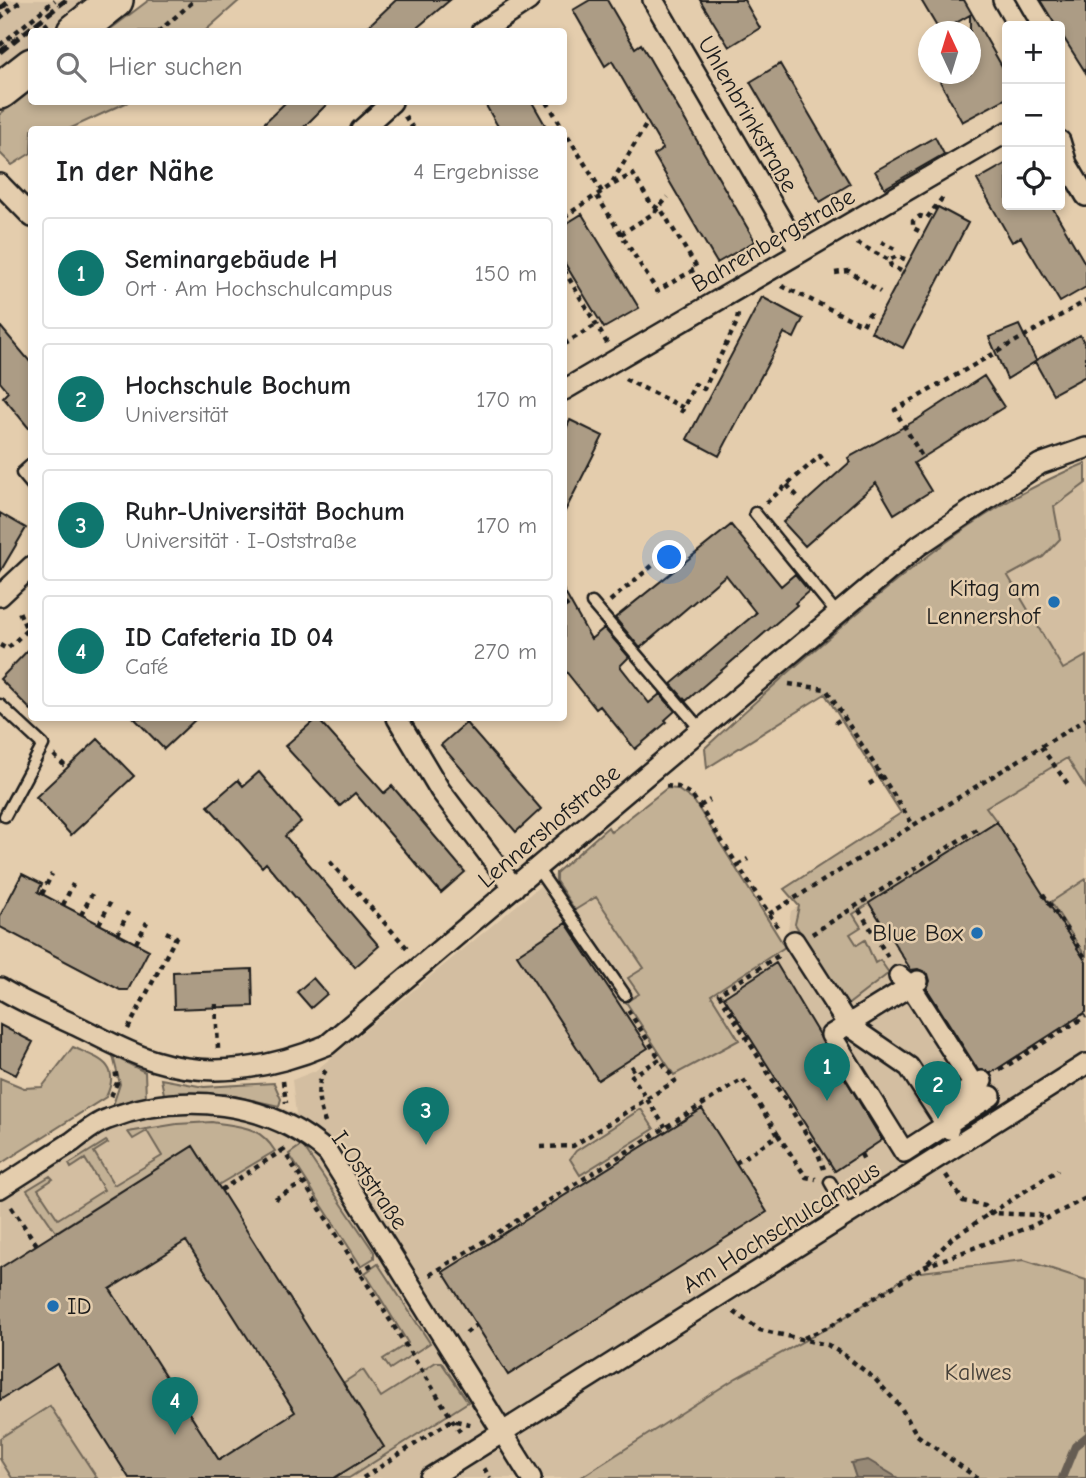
<!DOCTYPE html>
<html lang="de">
<head>
<meta charset="utf-8">
<style>
	:root { --surface:#fff; --page:#f2f2f2; --text:#202124; --muted:#757577; --line:#e0e0e0; --accent:#0f766e }
	body { margin:0; font-family:"Comic Neue",sans-serif; background:var(--page); color:var(--text) }
	.controls { position:absolute; right:21px; top:21px; display:grid; overflow:hidden; border-radius:7px; box-shadow:0 4px 10px #0003 }
	.controls button { width:63px; height:63px; display:grid; place-items:center; padding:0; border:0; border-bottom:2px solid var(--line); background:var(--surface); color:var(--text); font:35px sans-serif }
	.compass { position:absolute; left:918px; top:21px; width:63px; height:63px; border-radius:50%; background:var(--surface); box-shadow:0 4px 10px #0003; rotate:356deg }
	.you { position:absolute; left:670px; top:558px; width:24px; height:24px; margin:-18px; border:5px solid #fff; border-radius:50%; background:#1a73e8; box-shadow:0 0 0 10px #1a73e833 }
	.badge { display:grid; place-items:center; width:46px; height:46px; border-radius:50%; background:var(--accent); color:#fff; font-size:23px; font-weight:700 }
	.pin { position:absolute; translate:-50% -58px; filter:drop-shadow(0 2px 4px #0008) }
	.pin::after { content:''; position:absolute; top:37px; width:24px; height:21px; background:inherit; clip-path:polygon(0 0,100% 0,50% 100%) }
	.list { margin:0; padding:0; list-style:none }
	h2 { display:flex; justify-content:space-between; align-items:center; height:91px; margin:0; padding:0 28px; font-size:30px }
	h2 small { font-size:23px; font-weight:400; color:var(--muted) }
	.list li { display:grid; grid-template-columns:46px 1fr auto; gap:21px; align-items:center; box-sizing:border-box; height:112px; margin:0 14px 14px; padding:0 14px; border:2px solid var(--line); border-radius:7px }
	.list b { display:block; font-size:26px; white-space:nowrap }
	.list p { margin:0; font-size:23px; white-space:nowrap; color:var(--muted) }
	.list em { font-size:23px; font-style:normal; color:var(--muted) }
	.icon { flex:none; width:38px; height:38px; fill:none; stroke:currentColor; stroke-width:2; stroke-linecap:round; stroke-linejoin:round }
	.map { position:relative; flex:none; width:1086px; height:1478px; overflow:hidden }
	.search { position:absolute; background:var(--surface); box-shadow:0 4px 10px #0003; left:28px; top:28px; width:539px; height:77px; display:flex; align-items:center; gap:18px; box-sizing:border-box; padding:0 24px; border-radius:7px; color:var(--muted); font-size:26px }
	.panel { position:absolute; background:var(--surface); box-shadow:0 4px 10px #0003; left:28px; top:126px; width:539px; height:595px; border-radius:7px }
	.map>svg:first-child { display:block }
</style>
</head>
<body>
<div class="map">
<svg width="1086" height="1478" viewBox="0 0 1086 1478">
	<rect width="100%" height="100%" fill="#e4cdad"/>
	<filter id="ink" filterUnits="userSpaceOnUse"><feTurbulence type="fractalNoise" baseFrequency=".0143" numOctaves="2"/><feDisplacementMap in="SourceGraphic" scale="14" xChannelSelector="R" yChannelSelector="G"/><feConvolveMatrix kernelMatrix="1 2 1 2 8 2 1 2 1" color-interpolation-filters="sRGB"/></filter>
	<g filter="url(#ink)">
		<path fill="#d3bea1" d="M0,0H88L47,31L32,32L31,43L0,67Z
			M1086,483V656L1063,669L990,548Z
			M1055,743L1086,788V1291L964,1271L736,1377L580,1478H0V1175L104,1107L146,1098L187,1092L225,1094L275,1105L296,1114L292,1080L315,1071L556,873L785,947L791,911Z"/>
		<path fill="#c3b195" stroke="#706658" stroke-width="2" d="M149,0H240L205,31H108Z
			M31,90L32,102H128L69,129L32,130L31,153L12,165L0,153V114Z
			M1086,463V483L1054,507L1060,539L1043,557L1008,576L1063,669L1086,656V788L1067,758L986,807L997,822L853,914L861,927L850,934L857,945L865,940L875,963L880,960L889,973L846,1006L795,924L799,906L784,889L901,813L825,694L707,768L705,748C749,707 794,667 840,628C916,563 992,500 1086,463Z
			M667,788L677,789L694,801L785,947L711,995L739,1040L674,1075L626,1002L639,994L628,978L644,968L596,897L575,910L556,881V873L608,827L611,832Z
			M1086,879V957L1051,902Z
			M73,1047C99,1059 122,1064 106,1097L0,1164V1078L24,1088L42,1087Z
			M113,1056L145,1072L146,1098L113,1105L120,1084Z
			M161,1079L204,1087L274,1083L281,1099L279,1106L225,1094H164Z
			M641,1109L654,1129L580,1175L570,1159L576,1151Z
			M212,1122C241,1127 259,1125 275,1151L218,1185L193,1146L56,1232L27,1190L50,1176L53,1179L38,1189L58,1219L104,1190L85,1159L71,1168L69,1164L106,1141L108,1143L94,1152L114,1185L162,1156L147,1131L133,1139L128,1132L177,1124Z
			M302,1145L374,1252V1258L361,1266L289,1154Z
			M1024,1260L1086,1280V1478H580L736,1378L833,1325L912,1273Z
			M378,1264L430,1343L390,1369L383,1359L408,1343L365,1273Z
			M436,1362H441L468,1402L349,1478H334L383,1447L343,1383L363,1370L381,1397Z
			M50,1406L97,1478H12L0,1459V1438Z"/>
		<path fill="#978976" stroke="#665d52" stroke-width="2" d="M868,1460L898,1478H856L851,1463Z"/>
		<g fill="none" stroke-linecap="round" stroke-linejoin="round">
			<path stroke="#665d52" stroke-width="8" d="M1062,1478L1075,1446L1086,1437"/>
		</g>
		<path fill="#ac9c85" stroke="#1c1c1c" stroke-width="2" fill-rule="evenodd" d="M396,0H450L412,32H362Z
			M590,0H607L635,48L641,44L755,241L717,263L654,155L663,149L612,61L605,66L573,10Z
			M700,0H744L760,28L729,47Z
			M921,0H964L1007,75V98L962,122L936,74H970V15L940,32Z
			M1040,0H1086V73L1060,32V26H1056Z
			M780,64L850,184L820,202L750,82Z
			M286,102H329L301,130H257Z
			M484,102H532L548,130H500Z
			M935,137L944,154L885,188L875,171Z
			M1007,163V205H1051L1086,265V287L1060,302L1021,237L1012,242L977,180Z
			M938,207L968,223L903,348L871,332Z
			M582,214L639,308L604,328L564,262V225Z
			M762,297L803,319L794,338L784,333L719,456L687,439Z
			M1019,325L1036,360L1080,335L1086,346V376L1053,394L1035,362L1007,379L989,337Z
			M0,326L32,364V432L3,397L8,392L0,382Z
			M984,376L1004,407L914,463L931,491L894,514L876,483L805,546L783,522L850,462L848,458L918,419Z
			M570,420L603,436L564,513V433Z
			M0,513L26,528L0,572Z
			M731,525L781,586L795,574L809,591L795,603L797,605L686,701L671,684L756,613L726,575L640,648L615,618Z
			M564,591L591,639L604,628L629,657L620,666L649,703L660,694L675,711L665,720L667,722L635,749L600,706L596,709L564,669Z
			M32,646V711L0,679Z
			M134,718H197L164,749Z
			M317,718L384,793L392,786L465,872L441,893L355,793L340,806L285,746Z
			M466,723L541,809L516,832L441,745Z
			M98,739L134,776L71,835L36,797Z
			M259,772L301,822L285,836L379,946L355,967L266,863L262,867L208,806L238,780L243,786Z
			M997,822L1086,962V1012L991,1073L978,1070L927,989L930,981L928,974L918,969L911,970L869,903Z
			M22,874L42,884L38,892L149,950L128,990H120L0,927V916Z
			M566,923L648,1048L598,1080L517,955Z
			M776,963L882,1140L835,1171L724,997Z
			M252,969L253,1006L174,1009L173,972Z
			M313,978L327,994L311,1008L297,992Z
			M0,1025L33,1042L16,1075L0,1067Z
			M702,1109L767,1212L508,1375L443,1272Z
			M193,1146L384,1447L334,1478H129L57,1364L0,1400V1268ZM186,1241L295,1412L219,1460L110,1289Z"/>
		<g fill="none" stroke-linecap="round" stroke-linejoin="round">
			<g stroke="#1c1c1c" stroke-width="15">
				<path id="lane" d="M32,464L22,473L32,485
					M755,513L838,615
					M592,603L701,730
					M0,705L43,745L5,816
					M537,868L625,995
					M830,1182L848,1213"/>
			</g>
			<g stroke="#1c1c1c" stroke-width="24">
				<path id="street" d="M653,0L800,252
					M1003,0L1018,26
					M481,32L529,0
					M361,130L392,102
					M1060,141L1067,164L1086,196
					M0,184L32,217
					M564,390L1007,132
					M0,596L32,566
					M397,718L440,790L514,888
					M794,941L848,1025L909,1067L949,1129
					M899,976L910,985L984,1101
					M918,981L831,1035L904,1152L991,1096
					M0,988C24,1003 52,1014 77,1026C102,1038 128,1053 155,1061C213,1079 272,1068 327,1045L918,546L1040,464L1086,448
					M938,1109L982,1081
					M0,1188C24,1173 48,1157 72,1142C83,1134 95,1123 108,1119C182,1091 269,1100 328,1153L531,1478
					M430,1478L1086,1064"/>
			</g>
			<g stroke="#1c1c1c" stroke-width="40">
				<path id="highway" d="M75,32L115,0
					M0,91L32,66"/>
			</g>
			<path stroke="#1c1c1c" stroke-width="4.5" stroke-dasharray="5 5" stroke-linecap="butt" d="M0,18L22,0
				M37,32L48,23
				M158,32L195,0
				M0,45L55,0
				M547,102L602,192
				M95,103L96,102
				M405,116L414,130
				M597,196L657,291L697,268L662,211L651,204L633,174L610,186
				M564,217L610,186L647,123
				M919,231L913,228V221L920,216L927,218L943,197
				M621,234L654,213L668,197
				M881,242L897,250
				M857,243L889,260
				M564,270L607,343
				M901,271L891,266L889,260L897,256L907,260
				M835,273L849,271L880,292
				M782,286L863,325L869,314L876,317
				M564,344L596,325
				M625,379L684,408
				M681,413L695,384L704,389L737,322L738,313
				M921,455L895,410L1086,301
				M787,485L798,497
				M766,503L820,456L831,470
				M610,601L665,555
				M564,607L570,603
				M27,630L32,638
				M0,645L7,649L27,630L18,609
				M789,684L826,689L913,825
				M835,723L844,717
				M1041,747L1070,787
				M54,755L67,768
				M869,784L882,776
				M666,786L678,787L692,795L779,929
				M700,806L710,800
				M330,862L408,949
				M738,865L748,859
				M42,894L52,874
				M1043,894L1086,959
				M63,905L73,884
				M859,910L888,957
				M769,914L1086,719
				M81,915L92,894
				M99,924L110,903
				M118,934L128,912
				M812,934L980,827
				M136,943L147,922
				M778,956L719,994L817,1151L824,1169
				M216,1004L218,1049
				M628,1010L660,1059
				M128,1029L176,937L162,930
				M631,1066L636,1074
				M1000,1070L1086,1016
				M283,1081L286,1103
				M111,1096L117,1083L115,1068
				M325,1123C319,1105 313,1085 327,1069
				M541,1147L573,1146L675,1081L660,1059L632,1076L665,1127
				M282,1148L462,1435
				M861,1154L864,1160
				M736,1163L778,1135L806,1177L816,1179
				M946,1175L963,1201L985,1206L990,1213L1039,1215L1047,1218
				M221,1190L283,1150
				M275,1199L303,1183
				M11,1207L37,1245
				M928,1263L952,1238L1058,1170
				M359,1272L373,1264
				M430,1275L743,1079L778,1135
				M734,1312L760,1330L828,1345L847,1357L875,1379L900,1406L917,1435L977,1478
				M466,1333L476,1325
				M804,1338L828,1327L926,1266L1032,1226L1086,1198
				M484,1468L490,1478
				M363,1478L452,1420L474,1425"/>
			<use href="#lane" stroke="#e4cdad" stroke-width="10"/>
			<use href="#street" stroke="#e4cdad" stroke-width="19"/>
			<use href="#highway" stroke="#e4cdad" stroke-width="35"/>
			<path stroke="#1c1c1c" stroke-width="5" stroke-dasharray="10 5" stroke-linecap="butt" d="M0,9L11,0
				M0,52L66,0"/>
		</g>
	</g>
	<g fill="#1f6fb2" stroke="#e4cdad" stroke-width="2.5">
		<circle cx="1054" cy="602" r="7"/>
		<circle cx="977" cy="933" r="7"/>
		<circle cx="53" cy="1306" r="7"/>
	</g>
	<g text-anchor="middle" stroke-width="5" stroke-linejoin="round" paint-order="stroke">
		<g font-size="24" fill="#1c1c1c" stroke="#e4cdad">
			<text transform="translate(748 114) rotate(60)" y="8">Uhlenbrinkstraße</text>
			<text transform="translate(773 240) rotate(-30)" y="8">Bahrenbergstraße</text>
			<text transform="translate(549 826) rotate(-40)" y="8">Lennershofstraße</text>
			<text transform="translate(370 1180) rotate(55)" y="8">I-Oststraße</text>
			<text transform="translate(781 1227) rotate(-32)" y="8">Am Hochschulcampus</text>
		</g>
		<g font-size="24" fill="#1c1c1c" stroke="#e4cdad" text-anchor="end">
			<text x="1040" y="596">Kitag am<tspan x="1040" dy="28">Lennershof</tspan></text>
			<text x="963" y="941">Blue Box</text>
			<text x="67" y="1314" text-anchor="start">ID</text>
		</g>
		<g font-size="24" fill="#46413a" stroke="#e4cdad">
			<text x="978" y="1380">Kalwes</text>
		</g>
	</g>
</svg>
<div class="controls">
<button>+</button>
<button>−</button>
<button><svg class="icon" aria-label="locate" viewBox="0 0 24 24"><circle cx="12" cy="12" r="6"/><path d="M12 2v4M12 18v4M2 12h4M18 12h4"/></svg></button>
</div>
<svg class="compass" viewBox="-18 -18 36 36"><path d="M0-13l5 13h-10z" fill="#e53935"/><path d="M0 13l5-13h-10z" fill="#757577"/></svg>
<div class="you"></div>
<div class="pin badge" style="left:827px;top:1101px">1</div>
<div class="pin badge" style="left:938px;top:1119px">2</div>
<div class="pin badge" style="left:426px;top:1145px">3</div>
<div class="pin badge" style="left:175px;top:1435px">4</div>
<div class="search"><svg class="icon" aria-label="search" viewBox="0 0 24 24"><circle cx="10" cy="10" r="6"/><path d="M15 15l6 6"/></svg>Hier suchen</div>
<section class="panel">
<h2>In der Nähe<small>4 Ergebnisse</small></h2>
<ul class="list">
<li><span class="badge">1</span><div><b>Seminargebäude H</b><p>Ort · Am Hochschulcampus</p></div><em>150 m</em></li>
<li><span class="badge">2</span><div><b>Hochschule Bochum</b><p>Universität</p></div><em>170 m</em></li>
<li><span class="badge">3</span><div><b>Ruhr-Universität Bochum</b><p>Universität · I-Oststraße</p></div><em>170 m</em></li>
<li><span class="badge">4</span><div><b>ID Cafeteria ID 04</b><p>Café</p></div><em>270 m</em></li>
</ul>
</section>
</div>
</body>
</html>
